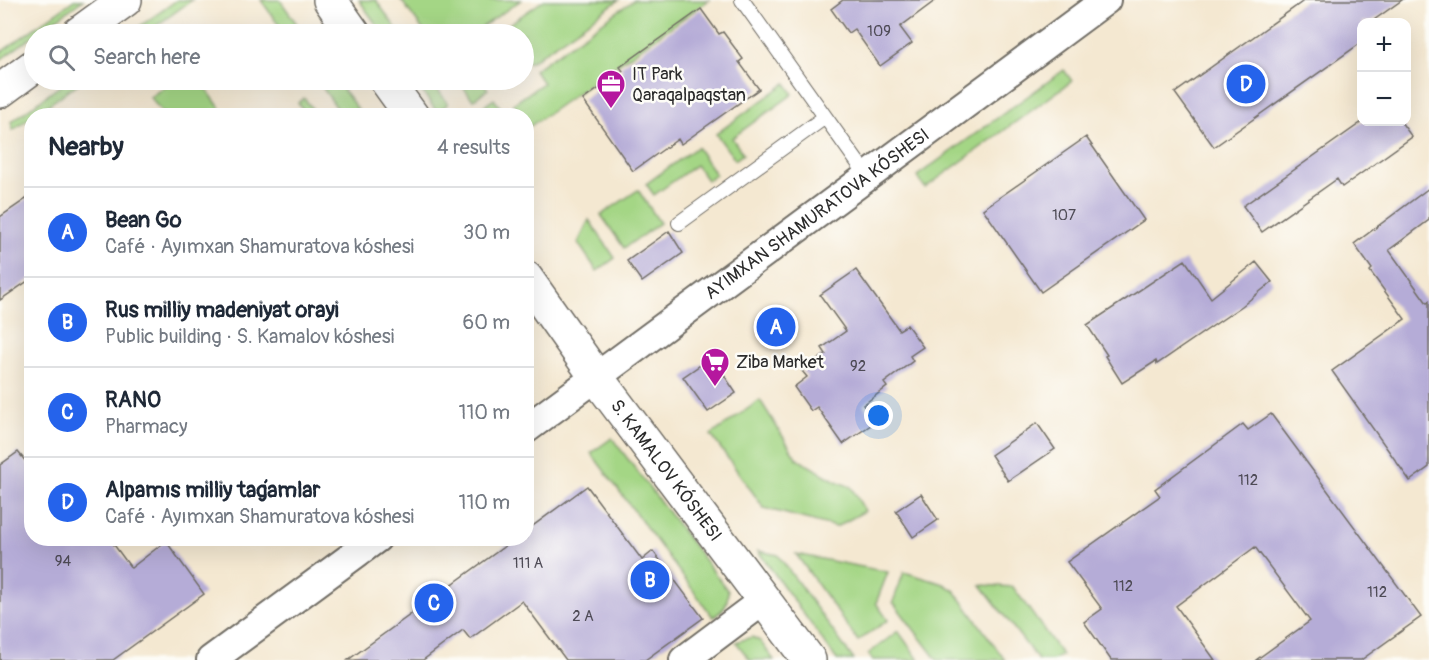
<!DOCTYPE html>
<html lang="en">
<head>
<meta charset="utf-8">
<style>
	:root { --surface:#fff; --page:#f2f2f3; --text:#1f2937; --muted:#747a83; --line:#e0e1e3; --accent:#2563eb }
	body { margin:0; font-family:Pangolin,sans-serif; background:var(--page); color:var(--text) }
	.controls { position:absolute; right:18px; top:18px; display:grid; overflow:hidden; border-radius:12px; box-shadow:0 6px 24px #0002 }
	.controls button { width:54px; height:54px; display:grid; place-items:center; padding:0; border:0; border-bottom:2px solid var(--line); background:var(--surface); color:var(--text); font:30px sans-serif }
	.you { position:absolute; left:879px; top:416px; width:21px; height:21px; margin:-15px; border:4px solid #fff; border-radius:50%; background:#1a73e8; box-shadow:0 0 0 9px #1a73e833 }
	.badge { display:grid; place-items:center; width:39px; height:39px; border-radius:50%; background:var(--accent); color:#fff; font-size:20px; font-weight:700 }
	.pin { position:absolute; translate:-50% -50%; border:3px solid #fff; box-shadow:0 2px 6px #0006 }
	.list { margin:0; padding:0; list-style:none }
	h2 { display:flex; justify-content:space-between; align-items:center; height:78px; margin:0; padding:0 24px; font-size:26px }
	h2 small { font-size:20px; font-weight:400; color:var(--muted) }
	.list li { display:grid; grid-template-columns:39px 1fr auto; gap:18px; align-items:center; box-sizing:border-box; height:90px; padding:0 24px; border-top:2px solid var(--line) }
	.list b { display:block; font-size:22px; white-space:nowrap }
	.list p { margin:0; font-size:20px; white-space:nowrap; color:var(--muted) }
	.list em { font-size:20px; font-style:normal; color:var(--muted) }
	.icon { flex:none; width:33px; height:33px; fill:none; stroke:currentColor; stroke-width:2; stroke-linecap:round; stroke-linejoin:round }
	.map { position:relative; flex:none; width:1429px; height:660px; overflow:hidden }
	.search { position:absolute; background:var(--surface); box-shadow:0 6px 24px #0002; left:24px; top:24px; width:510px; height:66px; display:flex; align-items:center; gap:15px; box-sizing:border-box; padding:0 21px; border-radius:33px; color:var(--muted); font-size:22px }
	.panel { position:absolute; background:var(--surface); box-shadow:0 6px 24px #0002; left:24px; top:108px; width:510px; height:438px; border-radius:24px }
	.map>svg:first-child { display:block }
</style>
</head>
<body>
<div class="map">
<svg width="1429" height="660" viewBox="0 0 1429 660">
	<rect width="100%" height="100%" fill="#fdfcf7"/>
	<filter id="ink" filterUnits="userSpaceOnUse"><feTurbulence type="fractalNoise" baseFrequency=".0167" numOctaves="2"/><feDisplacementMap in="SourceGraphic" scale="12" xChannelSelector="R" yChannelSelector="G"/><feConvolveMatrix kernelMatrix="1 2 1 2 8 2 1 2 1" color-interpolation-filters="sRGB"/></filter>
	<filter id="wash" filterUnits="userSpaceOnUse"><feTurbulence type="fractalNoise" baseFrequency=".008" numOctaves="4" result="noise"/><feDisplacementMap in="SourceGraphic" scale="24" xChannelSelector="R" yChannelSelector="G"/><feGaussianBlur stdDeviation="1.35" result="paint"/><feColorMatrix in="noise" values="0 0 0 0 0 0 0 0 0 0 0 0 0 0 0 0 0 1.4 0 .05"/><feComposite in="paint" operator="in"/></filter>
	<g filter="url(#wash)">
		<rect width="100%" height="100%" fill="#f4e8d1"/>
		<path fill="#a4d685" stroke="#688058" stroke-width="1.5" d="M74,0H83L0,60V53Z
			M177,0H192L145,34H129Z
			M261,0H280L304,34H285Z
			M359,0H376L400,34H383Z
			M401,0H521L472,34H426Z
			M544,0H619L529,63L524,56V34H495Z
			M634,0H709L529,127L527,123L526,116L521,115L513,104L543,83L534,70Z
			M1064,70L1072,81L925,188L917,176Z
			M68,80H83L13,130L11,122Z
			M175,80H200L225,115H164L150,97Z
			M317,80H336L362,115H342Z
			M414,80H431L448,104L437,112Z
			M458,80H481L488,89L473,100Z
			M786,83L793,94L732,138L743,154L735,160L716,134Z
			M304,98L317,115H307L298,103Z
			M494,99L506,115H485L480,109Z
			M697,147L716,175L707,180L696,165L654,195L646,184Z
			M638,190L660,223L624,248L601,215Z
			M589,220L615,258L597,271L578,243Z
			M760,400L797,459L836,481L851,487L865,511L836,527L764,508L711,435Z
			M612,438L728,591C728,605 724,610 713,617L591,453Z
			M758,551L778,555L854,660H837Z
			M796,554L888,572L876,603L888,620L858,641Z
			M904,572L944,584L955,591L1005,660H937L893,602Z
			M981,585L1013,587L1062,655L1053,660H1038Z
			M898,631L919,660H873L868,654Z
			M752,637L760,641L774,660H750L736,642Z"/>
		<g id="blocks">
			<path fill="#b5acd7" d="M843,0H936L900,27L912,43L880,66L854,29L848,33L831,9Z
				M1305,0H1402L1371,22H1362V42L1214,147L1175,93Z
				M701,9L719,34L723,32L743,59L739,62L759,89L681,144L678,139L633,171L583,100L623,71L620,67Z
				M1362,122H1401L1412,137L1342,187L1337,179L1262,232L1243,206Z
				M1086,137L1144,220L1041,292L983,209Z
				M1429,188V220L1389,250L1427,303L1429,301V467L1410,481L1332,371L1405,319L1370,271L1372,269L1354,244Z
				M32,195V278L0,300V217Z
				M669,231L683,253L642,282L627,261Z
				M1185,260L1211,298L1256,262L1272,282L1242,306L1157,364L1156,361L1122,383L1105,356L1107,355L1087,325Z
				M856,270L899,330L907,325L923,347L910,356L913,361L884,383L887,387L863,405L875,422L843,444L817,407L811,411L794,387L807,377L802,371L826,354L822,348L846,331L820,295Z
				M712,357L736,393L708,412L683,377Z
				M1271,414L1421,617L1361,660H1256L1310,621L1255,547L1176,606L1215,660H1111L1084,622L1102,609L1067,562L1160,496L1155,489L1243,424L1248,430Z
				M1037,423L1055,449L1008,481L991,455Z
				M18,452L32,469V538H109L131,568L166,541L204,594L113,660H0V465Z
				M587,486L642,560L653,551L703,618L645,660H566L522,601L470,639L463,630L423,660H348L516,538H526V531Z
				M921,494L938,520L913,537L896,511Z"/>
		</g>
	</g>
	<g filter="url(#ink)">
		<use href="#blocks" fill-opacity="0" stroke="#716d65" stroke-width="1.5"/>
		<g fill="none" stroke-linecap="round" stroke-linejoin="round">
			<g stroke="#716d65" stroke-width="16">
				<path id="service" d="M742,0L868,177
					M679,223L825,117"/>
			</g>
			<g stroke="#716d65" stroke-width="32">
				<g id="minor">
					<path id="s1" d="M526,429L1106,0"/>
					<path d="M211,660L377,538"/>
					<path d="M684,660L764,600"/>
				</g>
			</g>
			<g stroke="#716d65" stroke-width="36">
				<g id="tertiary">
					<path d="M330,0L354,34"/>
					<path d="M78,34L125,0"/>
					<path d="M386,80L412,116"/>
					<path d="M0,91L34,66"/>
					<path id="s2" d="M526,278L597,378L809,660"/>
				</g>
			</g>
			<use href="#service" stroke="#fff" stroke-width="14"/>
			<use href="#minor" stroke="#fff" stroke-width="28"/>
			<use href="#tertiary" stroke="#fff" stroke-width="33"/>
		</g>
	</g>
	<defs>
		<g id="office-pin" transform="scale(1.5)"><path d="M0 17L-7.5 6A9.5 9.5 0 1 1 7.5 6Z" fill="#b5179e" stroke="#fdfcf7"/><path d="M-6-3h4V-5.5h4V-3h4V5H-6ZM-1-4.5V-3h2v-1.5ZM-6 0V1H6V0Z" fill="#fff"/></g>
		<g id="supermarket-pin" transform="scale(1.5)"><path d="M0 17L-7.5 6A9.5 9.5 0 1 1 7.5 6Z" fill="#b5179e" stroke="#fdfcf7"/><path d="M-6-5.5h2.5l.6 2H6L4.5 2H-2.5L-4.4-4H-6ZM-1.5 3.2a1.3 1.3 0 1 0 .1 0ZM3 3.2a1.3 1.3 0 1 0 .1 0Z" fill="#fff"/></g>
	</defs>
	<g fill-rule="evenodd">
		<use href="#office-pin" x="611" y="84"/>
		<use href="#supermarket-pin" x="715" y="362"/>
	</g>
	<g text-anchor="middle" stroke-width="5" stroke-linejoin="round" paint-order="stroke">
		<g font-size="15" fill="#4e4b56">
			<text x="879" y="36">109</text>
			<text x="1064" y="220">107</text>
			<text x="858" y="371">92</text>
			<text x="1248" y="485">112</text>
			<text x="63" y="566">94</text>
			<text x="528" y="568">111 А</text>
			<text x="1123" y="591">112</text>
			<text x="1377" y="597">112</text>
			<text x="583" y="621">2 А</text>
		</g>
		<g font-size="18" fill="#2b2b2b" stroke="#fdfcf7" text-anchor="start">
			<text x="632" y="80">IT Park<tspan x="632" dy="21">Qaraqalpaqstan</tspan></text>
			<text x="736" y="368">Ziba Market</text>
		</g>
		<g font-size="18" fill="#2b2b2b" stroke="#fdfcf7">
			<text dy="6" stroke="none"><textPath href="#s1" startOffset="362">AYIMXAN SHAMURATOVA KÓSHESI</textPath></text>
			<text dy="6" stroke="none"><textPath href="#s2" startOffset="238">S. KAMALOV KÓSHESI</textPath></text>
		</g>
	</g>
</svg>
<div class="controls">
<button>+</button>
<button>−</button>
</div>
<div class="you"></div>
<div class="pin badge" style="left:776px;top:327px">A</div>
<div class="pin badge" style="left:650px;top:580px">B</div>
<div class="pin badge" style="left:434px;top:603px">C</div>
<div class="pin badge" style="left:1246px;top:84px">D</div>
<div class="search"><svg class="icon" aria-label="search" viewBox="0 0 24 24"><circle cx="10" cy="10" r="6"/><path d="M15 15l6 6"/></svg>Search here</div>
<section class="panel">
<h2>Nearby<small>4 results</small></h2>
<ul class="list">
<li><span class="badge">A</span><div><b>Bean Go</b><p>Café · Ayımxan Shamuratova kóshesi</p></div><em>30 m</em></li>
<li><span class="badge">B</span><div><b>Rus milliy madeniyat orayi</b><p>Public building · S. Kamalov kóshesi</p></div><em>60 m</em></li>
<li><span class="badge">C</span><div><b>RANO</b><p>Pharmacy</p></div><em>110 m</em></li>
<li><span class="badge">D</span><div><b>Alpamıs milliy taǵamlar</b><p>Café · Ayımxan Shamuratova kóshesi</p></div><em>110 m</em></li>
</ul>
</section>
</div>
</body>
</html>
